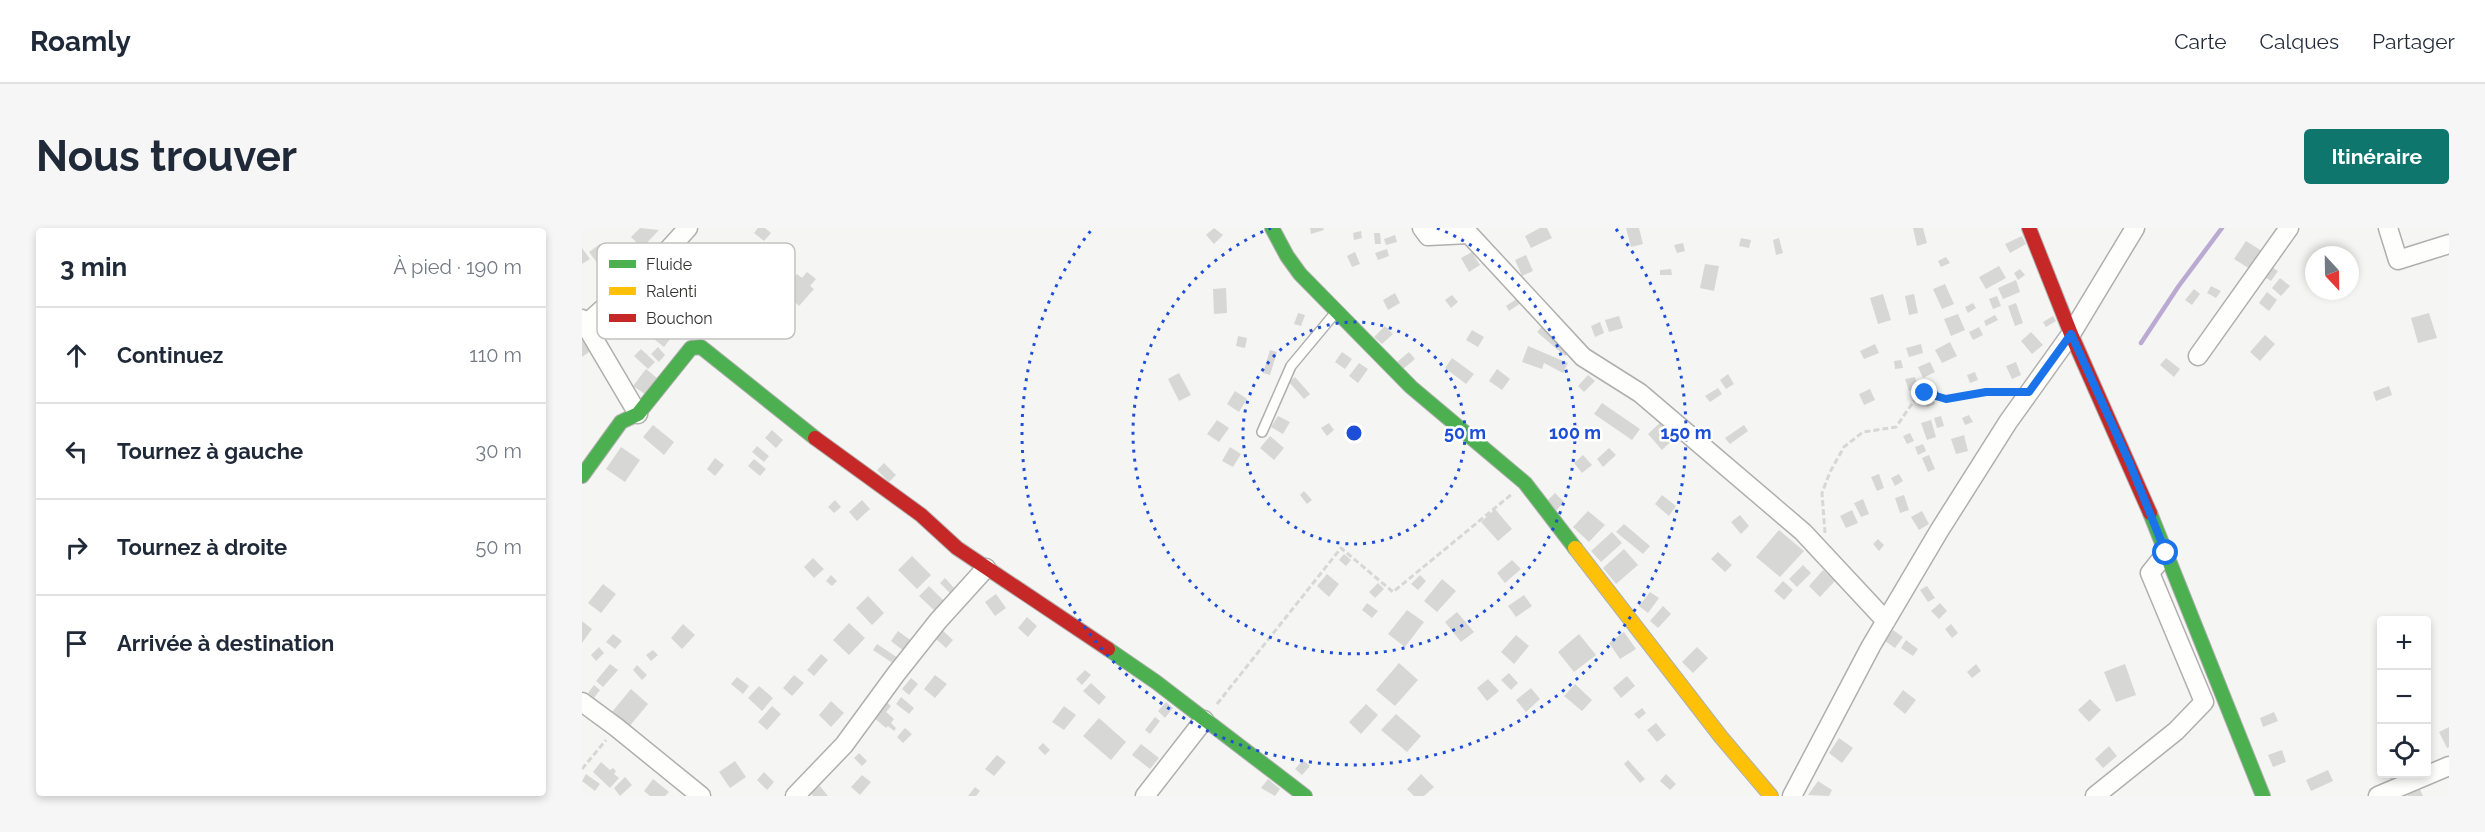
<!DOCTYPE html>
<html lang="fr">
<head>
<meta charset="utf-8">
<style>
	:root { --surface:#fff; --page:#f6f6f7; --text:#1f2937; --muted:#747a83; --line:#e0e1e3; --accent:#0f766e }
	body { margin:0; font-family:Raleway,sans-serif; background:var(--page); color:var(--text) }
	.controls { position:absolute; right:18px; bottom:18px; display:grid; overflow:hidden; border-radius:6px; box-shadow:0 3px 9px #0003 }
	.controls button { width:54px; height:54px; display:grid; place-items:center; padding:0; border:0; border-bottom:2px solid var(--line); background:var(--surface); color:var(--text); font:30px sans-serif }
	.compass { position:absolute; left:1723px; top:18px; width:54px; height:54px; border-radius:50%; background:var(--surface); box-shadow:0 3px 9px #0003; rotate:158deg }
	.stop { position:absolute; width:18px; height:18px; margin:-14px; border:4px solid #1a73e8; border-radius:50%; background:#fff }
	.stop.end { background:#1a73e8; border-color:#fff; box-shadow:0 2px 6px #0008 }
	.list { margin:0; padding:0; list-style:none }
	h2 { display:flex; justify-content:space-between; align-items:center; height:78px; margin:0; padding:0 24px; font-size:26px }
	h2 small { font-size:20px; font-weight:400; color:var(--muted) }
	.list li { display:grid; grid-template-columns:39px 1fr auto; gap:18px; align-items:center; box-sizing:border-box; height:96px; padding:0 24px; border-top:2px solid var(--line) }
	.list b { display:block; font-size:22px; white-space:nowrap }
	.list em { font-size:20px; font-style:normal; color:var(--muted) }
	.icon { flex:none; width:33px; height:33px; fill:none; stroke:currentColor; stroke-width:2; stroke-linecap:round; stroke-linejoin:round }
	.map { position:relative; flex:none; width:1867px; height:568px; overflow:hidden; border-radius:6px }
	header { display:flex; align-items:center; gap:36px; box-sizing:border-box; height:84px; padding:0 30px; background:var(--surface); border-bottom:2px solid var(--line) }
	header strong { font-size:28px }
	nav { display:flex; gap:33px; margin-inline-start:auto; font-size:21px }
	.intro { display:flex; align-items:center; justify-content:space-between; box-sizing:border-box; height:144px; padding:0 36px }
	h1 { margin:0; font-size:42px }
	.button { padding:15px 27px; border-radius:6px; background:var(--accent); color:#fff; font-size:21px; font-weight:700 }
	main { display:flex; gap:36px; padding:0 36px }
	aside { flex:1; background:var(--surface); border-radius:6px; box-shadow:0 3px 9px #0003 }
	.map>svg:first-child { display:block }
</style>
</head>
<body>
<header>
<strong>Roamly</strong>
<nav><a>Carte</a><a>Calques</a><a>Partager</a></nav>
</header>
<div class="intro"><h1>Nous trouver</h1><a class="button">Itinéraire</a></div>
<main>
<aside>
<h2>3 min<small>À pied · 190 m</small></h2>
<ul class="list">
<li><svg class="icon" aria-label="ahead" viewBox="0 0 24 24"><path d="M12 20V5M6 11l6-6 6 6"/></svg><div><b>Continuez</b></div><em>110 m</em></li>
<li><svg class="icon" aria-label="left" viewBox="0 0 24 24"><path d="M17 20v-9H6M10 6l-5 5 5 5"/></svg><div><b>Tournez à gauche</b></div><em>30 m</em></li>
<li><svg class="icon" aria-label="right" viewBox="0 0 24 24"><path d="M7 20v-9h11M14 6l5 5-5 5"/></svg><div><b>Tournez à droite</b></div><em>50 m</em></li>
<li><svg class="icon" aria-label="arrive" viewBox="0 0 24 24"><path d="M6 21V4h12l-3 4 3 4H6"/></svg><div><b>Arrivée à destination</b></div></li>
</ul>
</aside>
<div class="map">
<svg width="1867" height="568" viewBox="0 0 1867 568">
	<rect width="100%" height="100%" fill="#f5f5f4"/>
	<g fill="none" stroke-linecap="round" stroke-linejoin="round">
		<path stroke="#baaad1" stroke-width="4.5" d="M1559,115L1596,59L1640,0"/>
	</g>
	<path fill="#d7d8d6" d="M58,0L77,2L60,20L49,9Z
		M176,0H183L189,5L182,13L172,5Z
		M632,0L641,7L632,16L624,7Z
		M728,0H741L742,2L729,6Z
		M958,0H965L970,10L949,20L943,8Z
		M1044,0H1057L1061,16L1049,19Z
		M1331,0H1341L1345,15L1335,18Z
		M779,3L780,10L772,12L771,5Z
		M792,5H798L799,16H793Z
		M813,7L815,14L804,17L802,11Z
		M1440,8L1444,16L1428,25L1423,16Z
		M1159,10L1169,12L1167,20L1157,18Z
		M1197,10L1201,25L1194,27L1191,12Z
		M1664,13L1680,23L1668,41L1652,31Z
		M1101,15L1103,23L1095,25L1092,17Z
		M18,16L30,31L19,40L7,24Z
		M0,20L8,31L0,36Z
		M805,21L807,28L796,32L793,25Z
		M773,24L778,36L770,39L765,28Z
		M890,24L898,37L887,44L879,30Z
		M944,27L951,43L940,48L933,32Z
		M1364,29L1368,35L1359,39L1356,33Z
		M1123,36L1137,38L1132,63L1118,60Z
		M1687,37L1696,43L1689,53L1681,48Z
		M1417,38L1424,50L1404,61L1397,49Z
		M1089,41L1090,47H1078V42Z
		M1438,41L1443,47L1436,52L1432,45Z
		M225,44L234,51L228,58L232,61L217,78L200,62L215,46L220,50Z
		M1698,50L1708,58L1699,68L1690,60Z
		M1434,52L1438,64L1421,71L1416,60Z
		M1363,56L1372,76L1360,81L1351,61Z
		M1629,58L1639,63L1634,70L1625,65Z
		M644,60L645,85L632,86L631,61Z
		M1612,61L1618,66L1610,77L1603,72Z
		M1685,64L1695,72L1687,83L1677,75Z
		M813,65L818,75L806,82L801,72Z
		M1301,66L1309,92L1296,96L1288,70Z
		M1332,66L1336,85L1327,87L1323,68Z
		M870,67L876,74L869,80L863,72Z
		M1415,68L1419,78L1411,81L1407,71Z
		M936,70L939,75L927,83L924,78Z
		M1391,75L1394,80L1386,85L1383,79Z
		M1434,75L1441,95L1433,98L1426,78Z
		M81,82L100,96L82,119L63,104Z
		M716,85L723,87L719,98L712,96Z
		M1847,85L1855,110L1836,115L1829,90Z
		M1376,86L1383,102L1369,108L1362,91Z
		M1413,87L1416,92L1404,98L1402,93Z
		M1037,88L1041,100L1027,104L1023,92Z
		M1471,88L1474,93L1464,99L1461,94Z
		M1018,94L1022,105L1013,109L1009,98Z
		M962,96L990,120L983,128L955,104Z
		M803,98L811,106L800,116L792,109Z
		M1397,99L1401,107L1391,112L1387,104Z
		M890,102L902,109L896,119L884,112Z
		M1449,104L1461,117L1450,126L1439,113Z
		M1683,107L1693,116L1678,133L1668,124Z
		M656,108L665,110L663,120L654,118Z
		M2,112L10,122L0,129V113Z
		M1368,114L1375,128L1360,135L1353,122Z
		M1293,116L1297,125L1282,131L1278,123Z
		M1339,116L1341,125L1327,129L1324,120Z
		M946,118L986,135L981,145L962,135L960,141L940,134Z
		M76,119L83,127L77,134L69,126Z
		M59,121L73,134L66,141L52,128Z
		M688,122L695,124L688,147L681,145Z
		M760,124L770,131L763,141L753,134Z
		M827,124L833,131L821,141L815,134Z
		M870,130L892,146L884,156L863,140Z
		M1584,130L1598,141L1592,149L1578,137Z
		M1319,132L1321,140L1313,141L1312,133Z
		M1348,134L1353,144L1341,150L1336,139Z
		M1434,134L1439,147L1430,151L1424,138Z
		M777,135L786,141L776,155L767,148Z
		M64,141L75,150L63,166L51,158Z
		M915,141L928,151L920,162L907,153Z
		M1393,144L1396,152L1388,155L1385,147Z
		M597,145L609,167L597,173L586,151Z
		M1146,146L1152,156L1144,161L1138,152Z
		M1006,147L1013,153L1002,164L996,158Z
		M713,149L728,166L722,171L707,154Z
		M1333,149L1336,160L1327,163L1323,151Z
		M1807,158L1810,167L1794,173L1791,164Z
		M1136,160L1140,166L1128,174L1123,168Z
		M1288,161L1293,172L1282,177L1277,166Z
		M653,163L665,171L657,184L645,176Z
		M1349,167L1353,176L1345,179L1341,170Z
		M1020,175L1058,201L1050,212L1012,186Z
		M1387,187L1391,194L1383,197L1380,190Z
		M696,188L708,194L701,206L689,199Z
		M1359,188L1362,198L1355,200L1352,190Z
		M1082,191L1097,206L1080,222L1066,206Z
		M635,192L647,200L637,214L625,206Z
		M1349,192L1354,209L1345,212L1339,195Z
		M747,195L752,202L745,208L739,200Z
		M71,197L92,214L82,227L61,209Z
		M1162,197L1166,203L1148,216L1143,210Z
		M190,202L201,212L194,220L183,210Z
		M1328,205L1332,213L1325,216L1321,208Z
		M1382,207L1386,223L1374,226L1369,211Z
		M688,208L702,220L692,232L678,220Z
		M1341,216L1344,223L1336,227L1333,219Z
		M175,218L187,228L182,234L170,224Z
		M39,219L58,232L43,254L24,241Z
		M648,219L659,226L651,239L640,233Z
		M1027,220L1034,227L1021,239L1015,231Z
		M1001,227L1010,237L1000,245L992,235Z
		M1347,227L1353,241L1346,244L1340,230Z
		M133,230L142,237L133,248L125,241Z
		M172,231L184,241L178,248L166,238Z
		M302,235L314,247L307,254L295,242Z
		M1297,246L1302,260L1295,263L1289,249Z
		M1317,246L1321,253L1313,258L1309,250Z
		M722,263L730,272L725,276L718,267Z
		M973,265L982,274L974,283L965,273Z
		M1080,267L1094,278L1087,288L1073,276Z
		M1322,267L1327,282L1318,285L1313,270Z
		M1281,271L1287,286L1279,289L1272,275Z
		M253,272L259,279L252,285L246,279Z
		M280,272L288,281L275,293L267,284Z
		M913,281L930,301L916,313L899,294Z
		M1270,282L1276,295L1264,300L1258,288Z
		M1006,283L1023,297L1007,314L991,299Z
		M1340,283L1347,296L1337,302L1329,289Z
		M1158,287L1167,298L1159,306L1149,294Z
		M1042,296L1068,318L1061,326L1034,304Z
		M1197,302L1222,323L1198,349L1174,329Z
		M1030,304L1040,315L1019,334L1009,323Z
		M1296,311L1302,317L1297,323L1291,316Z
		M1042,321L1056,337L1034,356L1021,340Z
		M1136,324L1150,337L1143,344L1129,331Z
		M762,326L769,332L764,338L757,332Z
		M330,328L349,347L335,361L316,342Z
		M231,330L242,341L232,350L222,339Z
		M930,332L939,341L923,355L915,345Z
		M1221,337L1229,345L1215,359L1207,351Z
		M1241,342L1253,353L1238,369L1227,358Z
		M745,346L757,356L747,369L735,358Z
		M249,347L255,353L250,358L244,353Z
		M838,347L844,353L836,362L829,356Z
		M363,350L372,360L368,365L358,355Z
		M860,351L874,363L855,384L842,373Z
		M1201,353L1211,362L1202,372L1192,363Z
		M796,355L802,361L793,370L787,364Z
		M21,356L34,366L19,385L6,375Z
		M347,358L363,374L354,384L337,368Z
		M1345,358L1353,370L1346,374L1338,362Z
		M1068,364L1077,370L1066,385L1057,378Z
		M414,366L424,380L413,388L403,374Z
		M942,367L950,378L934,389L926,378Z
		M286,368L302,385L290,397L274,380Z
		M785,375L796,383L790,390L780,382Z
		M1358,375L1365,383L1357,391L1349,383Z
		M1081,378L1089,386L1076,400L1068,393Z
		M825,382L842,394L823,419L806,406Z
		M875,384L892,404L879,414L863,394Z
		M445,389L455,398L446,409L436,400Z
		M0,393L10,401L0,415Z
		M267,395L283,410L267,427L251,412Z
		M101,396L113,407L100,421L89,410Z
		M1369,396L1376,405L1370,410L1363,401Z
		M359,401L371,412L364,420L352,409Z
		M1311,402L1321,409L1313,420L1303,413Z
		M316,403L331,414L323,424L309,413Z
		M1042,404L1054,421L1038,431L1027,415Z
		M31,406L40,413L33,421L24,414Z
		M997,406L1014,427L992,444L976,424Z
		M934,407L947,418L932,436L919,424Z
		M1324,412L1336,421L1331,428L1319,420Z
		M295,416L319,432L315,438L291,422Z
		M17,419L22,425L14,433L9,427Z
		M1115,419L1126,430L1111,445L1100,434Z
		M71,422L76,427L69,433L64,427Z
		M239,426L246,432L232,448L225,442Z
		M817,435L836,452L813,478L794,462Z
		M28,436L36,442L21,459L14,453Z
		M1394,436L1399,443L1390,450L1385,444Z
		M1543,436L1554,467L1534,474L1522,444Z
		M55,437L65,447L60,452L51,442Z
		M503,442L509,447L500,457L494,451Z
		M927,445L936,455L929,462L919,452Z
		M212,447L222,455L210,468L201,460Z
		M353,447L365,456L353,470L342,461Z
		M1045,448L1053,458L1039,470L1031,460Z
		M155,449L167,458L161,466L149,456Z
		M329,450L336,456L327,467L320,461Z
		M906,451L917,463L905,473L895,460Z
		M509,455L524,469L517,477L501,463Z
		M993,456L1010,472L1000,483L982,468Z
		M12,457L18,462L12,470L6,465Z
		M177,458L191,470L180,483L166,470Z
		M949,460L958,471L944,484L934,472Z
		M49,461L66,476L46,500L29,485Z
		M1321,462L1334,472L1323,486L1311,476Z
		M319,469L332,480L327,486L314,476Z
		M1508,471L1519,482L1507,494L1496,482Z
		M249,473L262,485L249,499L237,487Z
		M303,473L309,478L304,484L312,491L309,495L314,500L312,503L306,498L304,500L290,488Z
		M584,474L591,480L583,490L576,483Z
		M784,476L796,487L779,506L767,494Z
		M190,478L199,486L185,502L176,494Z
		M482,478L494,487L482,502L470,494Z
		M1060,480L1064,485L1057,491L1052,486Z
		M1692,484L1696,493L1681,499L1678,490Z
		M814,486L839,508L825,524L799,502Z
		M573,489L578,493L568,506L563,502Z
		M517,490L544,514L529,532L501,508Z
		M1074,495L1084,507L1075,514L1065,502Z
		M1867,499V519L1865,520L1857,504Z
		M323,500L330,506L321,515L315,509Z
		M1257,510L1271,520L1260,535L1247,525Z
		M461,515L468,522L463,527L456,520Z
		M559,516L577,530L568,541L550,527Z
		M1527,518L1535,528L1521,540L1513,531Z
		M1700,522L1704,534L1691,539L1686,527Z
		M277,525L285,533L280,538L272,530Z
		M415,527L424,534L412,548L403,541Z
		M721,532L728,538L720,547L713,541Z
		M1046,532L1063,551L1058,555L1042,536Z
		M153,533L164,549L148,560L137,544Z
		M19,534L28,542L31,540L34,543L32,546L37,550L28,560L11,544Z
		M1746,542L1751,553L1729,563L1724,552Z
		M182,544L192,554L185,562L175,552Z
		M4,546L18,556L13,563L0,553Z
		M839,546L852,559L842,568H832L825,561Z
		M1084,546L1094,556L1088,562L1078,553Z
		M1806,546H1825L1809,553Z
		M280,547L289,554L278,567L269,559Z
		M43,549L50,557L38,568L32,560Z
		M71,551L87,564L83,568H68L62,563Z
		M686,551L698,561L693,568L679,560Z
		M1236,553L1250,562L1247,568L1226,567Z
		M1836,557L1841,568H1826L1823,563Z
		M238,558L246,568H231L229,565Z
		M393,559L398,563L394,568H386Z"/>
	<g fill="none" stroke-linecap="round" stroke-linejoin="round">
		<g stroke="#afafae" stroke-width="12">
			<path id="lane" d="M680,204L709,138L754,84"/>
		</g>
		<g stroke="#afafae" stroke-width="21">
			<path id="street" d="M840,0L846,8L887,6L1001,129L1058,165L1221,304L1304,393
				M1806,0L1816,32L1867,16
				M0,91L56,186
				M3,97L85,23L106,0
				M1616,128L1707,0
				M0,474L34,499L119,568
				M213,568L262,517L314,446L356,393L404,340
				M563,568L622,492
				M1210,568L1289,418L1357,303L1426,194L1489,106L1553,0
				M1513,568L1594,503L1622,474L1568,345L1584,325
				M1796,568L1867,538"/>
		</g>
		<g stroke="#afafae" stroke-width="16">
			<path id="fast" d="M690,0L705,28L718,46L829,159L943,255L993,320
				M0,248L39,194L56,186L109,120L119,119L233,210
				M1568,285L1681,568
				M526,421L574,454L723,568"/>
		</g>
		<g stroke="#afafae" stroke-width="16">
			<path id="slow" d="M993,320L1139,509L1189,568"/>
		</g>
		<g stroke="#afafae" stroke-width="16">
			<path id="jam" d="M1447,0L1489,106L1568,285
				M233,210L339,287L375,320L526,421"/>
		</g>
		<path stroke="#d7d7d7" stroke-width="3" stroke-dasharray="6 3" stroke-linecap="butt" d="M1243,305L1240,265L1248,244L1262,219L1281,204L1314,199L1334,170L1350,163L1355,168L1364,171L1386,166L1429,164
			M635,476L759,320L811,364L930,266
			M0,541L24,512"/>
		<use href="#lane" stroke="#fefefd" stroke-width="9"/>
		<use href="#street" stroke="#fefefd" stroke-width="18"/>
		<use href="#fast" stroke="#4caf50" stroke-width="14"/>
		<use href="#slow" stroke="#ffc107" stroke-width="14"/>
		<use href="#jam" stroke="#c62828" stroke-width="14"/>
	</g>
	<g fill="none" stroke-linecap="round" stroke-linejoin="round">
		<path stroke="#1a73e8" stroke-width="8" d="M1343,165L1350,163L1354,168L1364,171L1404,164H1447L1489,106L1548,236L1584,325"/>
	</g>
	<g fill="none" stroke="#1d4ed8" stroke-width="3" stroke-dasharray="3 6">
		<circle cx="772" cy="205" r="111"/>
		<path d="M855 0A221 221 0 1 1 689 0"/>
		<path d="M1034 1A332 332 0 1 1 510 1"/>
	</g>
	<rect x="15" y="15" width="198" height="96" rx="9" fill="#fff" stroke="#c2c2c1" stroke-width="1.5"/>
	<rect x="27" y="32" width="27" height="8" fill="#4caf50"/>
	<rect x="27" y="59" width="27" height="8" fill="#ffc107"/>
	<rect x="27" y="86" width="27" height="8" fill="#c62828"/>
	<g font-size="16" fill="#323331">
		<text x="64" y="42">Fluide</text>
		<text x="64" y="69">Ralenti</text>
		<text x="64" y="96">Bouchon</text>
	</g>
	<circle cx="772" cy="205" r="9" fill="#1d4ed8" stroke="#fff" stroke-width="3"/>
	<g font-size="18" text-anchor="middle" font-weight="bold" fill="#1d4ed8" stroke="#fff" stroke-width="5" stroke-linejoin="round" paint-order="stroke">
		<text x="883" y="211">50 m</text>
		<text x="993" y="211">100 m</text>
		<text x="1104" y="211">150 m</text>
	</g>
</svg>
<div class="controls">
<button>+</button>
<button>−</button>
<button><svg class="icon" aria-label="locate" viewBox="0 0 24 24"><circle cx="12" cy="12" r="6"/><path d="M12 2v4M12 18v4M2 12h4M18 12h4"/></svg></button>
</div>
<svg class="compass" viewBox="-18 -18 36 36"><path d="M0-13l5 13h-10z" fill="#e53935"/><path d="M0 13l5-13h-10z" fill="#747a83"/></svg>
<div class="stop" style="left:1584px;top:325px"></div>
<div class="stop end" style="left:1343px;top:165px"></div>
</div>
</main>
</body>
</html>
